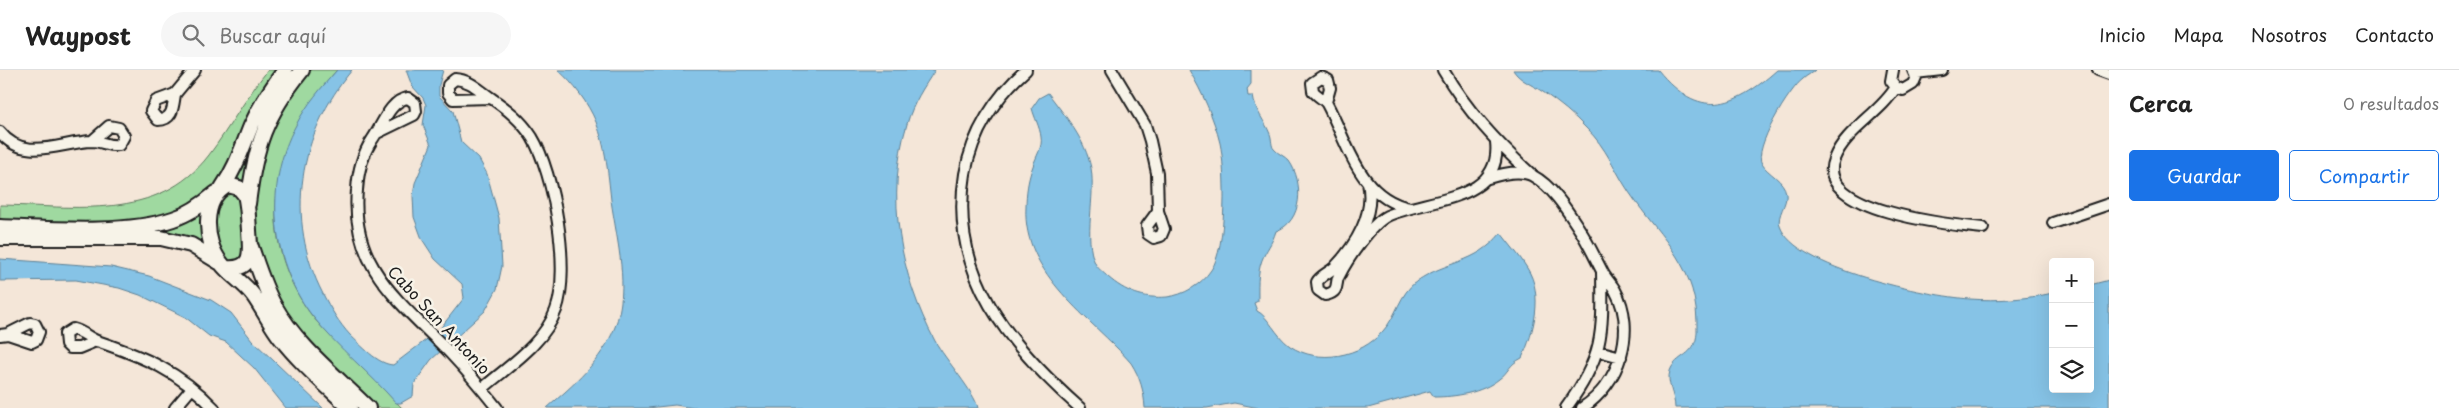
<!DOCTYPE html>
<html lang="es">
<head>
<meta charset="utf-8">
<style>
	:root { --surface:#fff; --page:#f6f6f6; --text:#222; --muted:#767676; --line:#e0e0e0; --accent:#1a73e8 }
	body { margin:0; font-family:"Playpen Sans",sans-serif; background:var(--page); color:var(--text) }
	.controls { position:absolute; right:15px; bottom:15px; display:grid; overflow:hidden; border-radius:5px; box-shadow:0 5px 20px #0002 }
	.controls button { width:45px; height:45px; display:grid; place-items:center; padding:0; border:0; border-bottom:1px solid var(--line); background:var(--surface); color:var(--text); font:25px sans-serif }
	.list { margin:0; padding:0; list-style:none }
	h2 { display:flex; justify-content:space-between; align-items:center; height:65px; margin:0; padding:0 20px; font-size:21px }
	h2 small { font-size:16px; font-weight:400; color:var(--muted) }
	.actions { display:flex; gap:10px; padding:15px 20px }
	.actions a { flex:1; padding:11px 0; border:1px solid var(--accent); border-radius:5px; text-align:center; font-size:18px; color:var(--accent) }
	.actions .main { background:var(--accent); color:#fff }
	.icon { flex:none; width:28px; height:28px; fill:none; stroke:currentColor; stroke-width:2; stroke-linecap:round; stroke-linejoin:round }
	.map { position:relative; flex:none; width:2109px; height:338px; overflow:hidden }
	header { display:flex; align-items:center; gap:30px; box-sizing:border-box; height:70px; padding:0 25px; background:var(--surface); border-bottom:1px solid var(--line) }
	header strong { font-size:24px }
	nav { display:flex; gap:28px; margin-inline-start:auto; font-size:18px }
	.search { width:350px; height:45px; background:var(--page); display:flex; align-items:center; gap:12px; box-sizing:border-box; padding:0 18px; border-radius:28px; color:var(--muted); font-size:19px }
	main { display:flex }
	aside { flex:1; background:var(--surface) }
	.map>svg:first-child { display:block }
</style>
</head>
<body>
<header>
<strong>Waypost</strong>
<div class="search"><svg class="icon" aria-label="search" viewBox="0 0 24 24"><circle cx="10" cy="10" r="6"/><path d="M15 15l6 6"/></svg>Buscar aquí</div>
<nav><a>Inicio</a><a>Mapa</a><a>Nosotros</a><a>Contacto</a></nav>
</header>
<main>
<div class="map">
<svg width="2109" height="338" viewBox="0 0 2109 338">
	<rect width="100%" height="100%" fill="#f4e6d8"/>
	<filter id="ink" filterUnits="userSpaceOnUse"><feTurbulence type="fractalNoise" baseFrequency=".02" numOctaves="2"/><feDisplacementMap in="SourceGraphic" scale="10" xChannelSelector="R" yChannelSelector="G"/><feConvolveMatrix kernelMatrix="1 2 1 2 8 2 1 2 1" color-interpolation-filters="sRGB"/></filter>
	<g filter="url(#ink)">
		<path fill="#9fd9a0" stroke="#5e7a5e" d="M268,0H281L223,110L203,130L155,151L0,155V135C74,136 158,152 209,85C230,57 246,27 268,0Z
			M292,0H298L245,112L237,109L256,60L281,14Z
			M310,0H337C276,69 252,154 305,236C318,256 335,270 352,286C369,303 385,321 402,338H373C345,310 313,282 290,249C249,192 247,116 273,53C281,33 297,16 310,0Z
			M227,121L238,124L246,179L245,190L228,192C218,179 209,156 215,138C217,133 223,126 227,121Z
			M203,141L208,175L202,178L145,161Z"/>
		<path fill="#86c3e6" stroke="#5c8095" d="M337,0H352C299,63 284,149 323,224C330,238 339,253 350,265C361,275 377,294 393,295L439,260L464,228L462,214L435,189L422,169L414,147L413,126L415,113L431,75L423,55L426,35L423,28L412,16L406,0H443L439,15V26L453,41L461,72L479,89L487,104L499,148L502,196L497,219L485,241L431,290L414,314L413,326L401,333H396C370,303 339,279 314,248C271,195 263,115 296,55C306,35 322,17 337,0Z
			M558,0H935C924,17 913,33 907,54C885,126 900,206 935,271C945,289 975,323 978,338H694L675,335L648,338H547C574,314 601,292 615,257C630,217 617,172 611,130C608,103 606,77 596,52C588,33 574,14 558,0Z
			M1189,0H1251V14L1247,19L1248,26H1253C1255,41 1265,51 1270,64C1272,69 1271,76 1274,79C1278,84 1285,86 1289,91C1304,112 1303,152 1276,161C1272,174 1266,180 1262,190C1257,203 1258,218 1258,231L1254,233L1257,241C1268,246 1276,266 1290,276C1318,295 1361,287 1383,261C1397,246 1399,224 1417,211C1447,190 1475,195 1501,163C1510,175 1520,186 1527,198C1544,224 1534,262 1522,288C1508,295 1509,302 1499,309C1482,323 1455,327 1434,327L1430,321L1368,338H1259L1234,333L1207,338H1145C1144,321 1140,307 1131,293C1092,248 1022,205 1026,137C1026,123 1028,109 1033,96C1036,86 1043,77 1041,67C1040,57 1034,47 1032,38L1039,28L1048,23C1066,47 1085,69 1091,98C1096,127 1083,168 1095,193C1097,198 1104,203 1108,207C1125,222 1144,229 1167,227C1184,225 1201,215 1211,200C1227,178 1226,100 1220,73C1214,48 1202,22 1189,0Z
			M1513,0H1658C1699,50 1733,39 1777,0H1815C1811,4 1807,5 1803,9C1790,18 1752,80 1762,94C1768,104 1784,110 1786,123C1788,134 1776,145 1780,156C1795,199 1928,226 1970,229C1997,231 2026,229 2053,223V319H2090V215L2109,210V338H1675C1675,325 1666,313 1670,301C1676,284 1696,287 1697,262C1699,196 1663,172 1629,122C1615,101 1606,77 1587,59C1574,45 1559,33 1543,22C1533,15 1520,11 1513,0Z
			M0,189L111,197L149,206L211,230L231,243L252,270L323,338H286L254,298L226,272L209,266L185,247L140,225L119,218L76,210L0,211Z"/>
		<g fill="none" stroke-linecap="round" stroke-linejoin="round">
			<g stroke="#1c1c1c" stroke-width="14">
				<path id="street" d="M1026,0C995,27 972,63 965,104C948,204 1010,276 1080,338
					M1112,0L1145,55L1150,71L1157,103L1158,141L1164,159L1161,166L1154,168L1148,164L1147,156L1158,141
					M1443,0C1467,41 1497,73 1532,105
					M1893,0L1891,11L1896,17L1903,20L1913,14L1916,7L1913,0
					M2098,0L2109,4
					M1915,3L1942,0
					M1896,17C1880,44 1846,59 1834,89C1813,141 1951,155 1983,158
					M175,24C173,37 173,50 158,50L151,41L156,31L175,24L195,0
					M1326,32L1330,18L1328,10L1321,7L1312,13L1313,21C1317,26 1324,29 1327,34C1348,73 1359,128 1410,138
					M0,62C24,93 61,72 92,71C102,71 109,77 119,75L124,66L119,58L109,56L92,71
					M377,63L414,45L416,41L415,33L408,28C390,30 382,56 372,70C362,85 358,102 357,120C350,198 402,233 450,283C467,301 482,319 497,338
					M1488,108C1501,104 1521,99 1533,106C1552,116 1567,140 1578,157C1588,172 1594,186 1602,201C1605,208 1611,213 1615,220C1637,260 1620,314 1582,338
					M1368,113C1375,144 1356,175 1335,197C1329,203 1321,205 1317,212L1318,220L1325,225C1329,224 1332,224 1335,220C1338,215 1336,210 1339,206C1347,190 1371,154 1387,146C1425,128 1503,133 1496,72
					M2053,153L2109,134
					M0,265L8,264L32,272L36,270L39,262L35,254L30,253L8,264
					M96,271L79,278H70L66,274L65,264L73,259C82,261 89,268 97,271C144,287 179,301 214,338
					M1598,281L1621,287
					M482,319C508,296 544,274 556,240C571,200 554,103 532,67C521,50 507,39 491,28C479,20 470,10 455,9L448,15V23L453,29L491,28
					M175,338L192,318
					M1566,338C1604,286 1603,264 1602,202"/>
			</g>
			<g stroke="#1c1c1c" stroke-width="18">
				<path id="secondary" d="M222,118C236,98 242,78 251,56C260,36 272,17 285,0
					M248,134C255,76 265,46 302,0
					M0,157C50,159 126,165 173,149C189,144 203,134 216,123
					M0,168H161L191,175L219,192
					M251,177C258,197 264,217 274,235C297,276 335,305 368,338
					M227,198C255,200 250,180 249,160C248,148 248,136 245,125L239,118L228,115C201,129 204,172 221,193C230,205 244,213 253,225C263,239 270,254 280,267C300,293 326,315 350,338"/>
			</g>
			<use href="#street" stroke="#f7f3e8" stroke-width="10"/>
			<use href="#secondary" stroke="#f7f3e8" stroke-width="14"/>
		</g>
	</g>
	<g text-anchor="middle" stroke-width="5" stroke-linejoin="round" paint-order="stroke">
		<g font-size="16" fill="#1c1c1c" stroke="#f7f3e8">
			<text transform="translate(439 250) rotate(47)" y="6">Cabo San Antonio</text>
		</g>
	</g>
</svg>
<div class="controls">
<button>+</button>
<button>−</button>
<button><svg class="icon" aria-label="layers" viewBox="0 0 24 24"><path d="M12 4l9 5-9 5-9-5zM3 14l9 5 9-5"/></svg></button>
</div>
</div>
<aside>
<h2>Cerca<small>0 resultados</small></h2>
<ul class="list">
</ul>
<div class="actions"><a class="main">Guardar</a><a>Compartir</a></div>
</aside>
</main>
</body>
</html>
